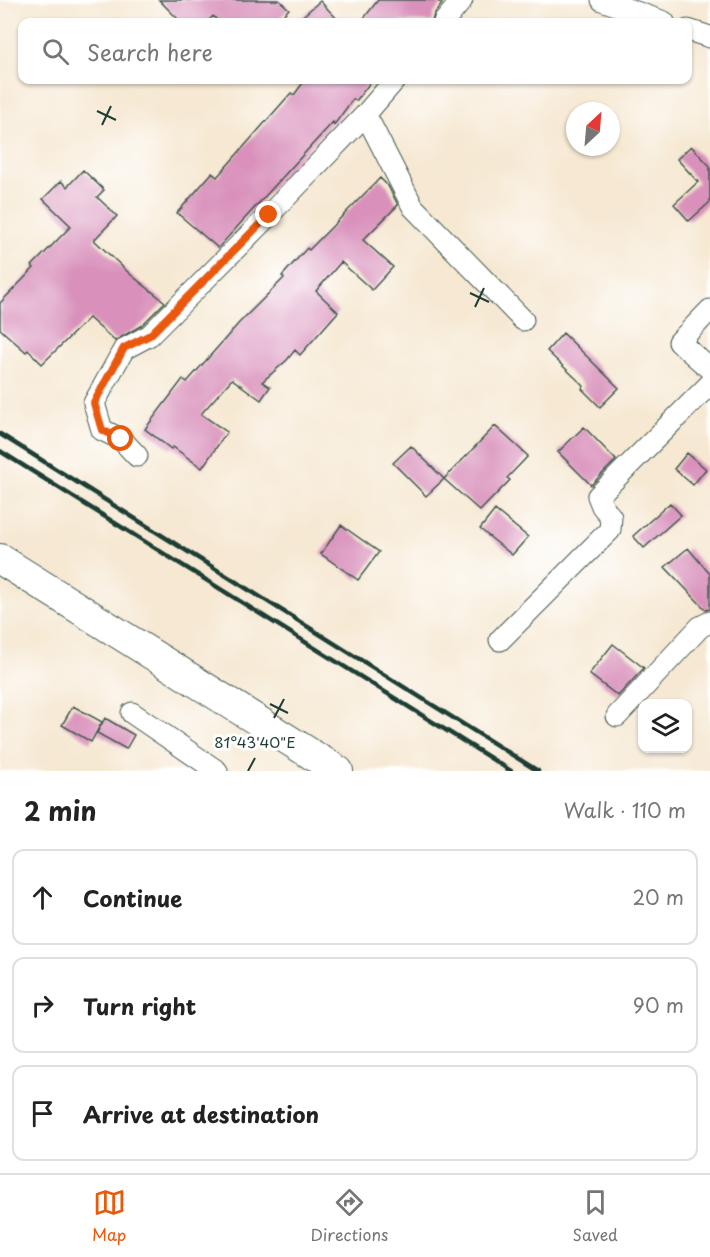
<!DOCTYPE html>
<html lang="en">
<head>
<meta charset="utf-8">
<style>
	:root { --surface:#fff; --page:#f2f2f2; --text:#222; --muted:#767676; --line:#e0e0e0; --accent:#ea580c }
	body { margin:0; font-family:"Playpen Sans",sans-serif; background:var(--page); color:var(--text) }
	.controls { position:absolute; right:18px; bottom:18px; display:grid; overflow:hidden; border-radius:12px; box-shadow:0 2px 4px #0004 }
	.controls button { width:54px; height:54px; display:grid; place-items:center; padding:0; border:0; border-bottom:2px solid var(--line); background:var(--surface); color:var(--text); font:30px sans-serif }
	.compass { position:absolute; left:566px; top:102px; width:54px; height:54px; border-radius:50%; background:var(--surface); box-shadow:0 2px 4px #0004; rotate:26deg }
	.stop { position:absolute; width:18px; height:18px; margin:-14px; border:4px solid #ea580c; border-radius:50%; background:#fff }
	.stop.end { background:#ea580c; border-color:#fff; box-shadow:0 2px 6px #0008 }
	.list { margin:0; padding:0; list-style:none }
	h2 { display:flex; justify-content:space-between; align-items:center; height:78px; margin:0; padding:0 24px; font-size:26px }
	h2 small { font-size:20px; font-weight:400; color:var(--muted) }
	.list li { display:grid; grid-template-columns:39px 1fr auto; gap:18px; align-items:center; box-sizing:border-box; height:96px; margin:0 12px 12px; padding:0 12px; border:2px solid var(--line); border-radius:12px }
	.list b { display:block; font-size:22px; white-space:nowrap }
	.list em { font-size:20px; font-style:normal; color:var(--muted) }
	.icon { flex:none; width:33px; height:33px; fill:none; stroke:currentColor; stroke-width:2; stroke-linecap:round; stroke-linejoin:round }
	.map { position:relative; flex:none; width:710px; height:771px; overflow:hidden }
	.search { position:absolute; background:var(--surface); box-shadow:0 2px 4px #0004; left:18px; right:18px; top:18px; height:66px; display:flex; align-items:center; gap:15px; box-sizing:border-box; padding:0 21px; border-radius:12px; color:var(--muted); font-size:22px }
	.sheet { height:402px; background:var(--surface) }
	nav { display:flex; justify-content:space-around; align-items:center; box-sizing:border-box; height:84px; border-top:2px solid var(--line); background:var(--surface); font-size:16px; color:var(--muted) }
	nav a { display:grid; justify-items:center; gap:3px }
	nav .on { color:var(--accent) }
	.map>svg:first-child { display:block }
</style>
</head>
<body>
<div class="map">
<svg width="710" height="771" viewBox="0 0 710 771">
	<rect width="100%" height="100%" fill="#fff"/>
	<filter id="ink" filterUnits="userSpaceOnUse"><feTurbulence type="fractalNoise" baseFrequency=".0167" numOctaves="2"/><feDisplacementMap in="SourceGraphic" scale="12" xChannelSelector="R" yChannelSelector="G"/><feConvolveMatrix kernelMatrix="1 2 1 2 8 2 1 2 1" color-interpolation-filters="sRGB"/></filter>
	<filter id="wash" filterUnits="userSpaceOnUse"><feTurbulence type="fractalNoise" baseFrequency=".008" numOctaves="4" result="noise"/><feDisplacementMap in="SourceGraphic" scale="24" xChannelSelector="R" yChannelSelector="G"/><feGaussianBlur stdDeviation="1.35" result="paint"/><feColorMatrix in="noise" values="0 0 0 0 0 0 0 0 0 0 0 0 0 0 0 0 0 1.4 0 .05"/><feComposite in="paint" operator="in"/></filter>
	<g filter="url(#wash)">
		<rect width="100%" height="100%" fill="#f6e8d2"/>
		<g id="blocks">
			<path fill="#d991bb" d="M159,0H279L289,9L276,22H219L213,16L207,22H181Z
				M378,0H436L442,4L434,14L432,22H361Z
				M320,1L340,22H296Z
				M305,80H372L356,101L353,99L334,125L333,122L218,248L177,213L212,173L217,177L291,93L294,95Z
				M691,146L710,166V202L689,221L674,204L698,182L677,159Z
				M83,170L104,190L97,197L117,216L94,240L130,274L165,302L142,325L115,341L89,318L42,364L28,350L26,352L0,329V303L34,268L32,266L71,226L43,199L61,181L67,187Z
				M380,178L388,186L398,205L363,240L393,267L372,290L341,262L316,291L338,312L300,355L295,350L287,360L262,382L270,387L261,400L232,379L201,414L227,432L202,468L173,447L171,449L145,429L183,379L187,382L239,323L284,278L282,276L307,248L309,250Z
				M563,333L619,388L600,407L582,389L584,386L547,351Z
				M495,426L528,456L507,478L510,480L480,511L444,479Z
				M584,427L616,460L591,485L558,452Z
				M411,446L444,479L426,496L393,463Z
				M687,453L706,469L693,485L674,469Z
				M670,503L681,515L644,548L633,536Z
				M495,510L528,537L512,555L480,529Z
				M341,525L379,552L358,580L321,554Z
				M688,548L710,574V609L706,610L665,567Z
				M613,644L644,668L618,696L589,674Z
				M73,706L102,722L91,742L62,725Z
				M105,718L134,735L126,749L97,733Z"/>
		</g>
	</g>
	<g filter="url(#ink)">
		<use href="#blocks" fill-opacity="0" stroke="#3f574c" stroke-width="1.5"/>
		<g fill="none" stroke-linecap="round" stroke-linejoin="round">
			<g stroke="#3f574c" stroke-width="23">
				<path id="street" d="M602,0L664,22
					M444,22L462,0
					M688,30L710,37
					M395,80L364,116L370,123L413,207L523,320
					M710,310L679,342L710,369
					M137,456L121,439L102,430L94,403L124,349L150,335L269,215L364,116
					M500,640L610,530L611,517L602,506L598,496L710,384
					M132,713L217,771
					M617,716L700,627L710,622"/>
			</g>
			<g stroke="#3f574c" stroke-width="32">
				<path id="secondary" d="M0,559L338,771"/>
			</g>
			<use href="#street" stroke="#fff" stroke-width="21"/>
			<use href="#secondary" stroke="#fff" stroke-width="30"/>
			<path stroke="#1f3d34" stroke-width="4.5" d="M0,434L538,771
				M0,451L511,771"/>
		</g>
	</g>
	<g fill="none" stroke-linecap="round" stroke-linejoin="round" filter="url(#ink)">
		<path stroke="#ea580c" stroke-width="8" d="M121,439L102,430L94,403L124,348L150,335L269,215"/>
	</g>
	<path fill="none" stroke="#1f3d34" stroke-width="2" d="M97,111L116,120M102,125L111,106M470,293L489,302M475,307L484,288M270,704L288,713M274,718L284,699M248,771L255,758"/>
	<g font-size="15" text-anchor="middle" fill="#1f3d34" stroke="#fff" stroke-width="6" stroke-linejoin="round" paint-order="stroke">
		<text x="255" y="748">81°43'40"E</text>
	</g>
</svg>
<div class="controls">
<button><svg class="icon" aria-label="layers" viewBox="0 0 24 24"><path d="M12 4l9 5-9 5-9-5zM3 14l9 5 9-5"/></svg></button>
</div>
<svg class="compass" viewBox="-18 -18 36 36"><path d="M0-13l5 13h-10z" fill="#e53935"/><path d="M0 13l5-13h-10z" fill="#767676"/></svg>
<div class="stop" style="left:121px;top:439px"></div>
<div class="stop end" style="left:269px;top:215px"></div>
<div class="search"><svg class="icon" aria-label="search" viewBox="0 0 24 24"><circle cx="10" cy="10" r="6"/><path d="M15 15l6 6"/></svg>Search here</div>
</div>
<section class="sheet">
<h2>2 min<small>Walk · 110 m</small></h2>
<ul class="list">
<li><svg class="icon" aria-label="ahead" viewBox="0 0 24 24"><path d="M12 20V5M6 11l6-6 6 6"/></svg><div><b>Continue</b></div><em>20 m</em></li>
<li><svg class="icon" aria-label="right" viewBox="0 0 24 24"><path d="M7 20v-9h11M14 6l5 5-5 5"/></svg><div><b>Turn right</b></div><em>90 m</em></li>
<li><svg class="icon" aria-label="arrive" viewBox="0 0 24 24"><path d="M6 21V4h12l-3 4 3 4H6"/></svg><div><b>Arrive at destination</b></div></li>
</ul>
</section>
<nav>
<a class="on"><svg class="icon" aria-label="map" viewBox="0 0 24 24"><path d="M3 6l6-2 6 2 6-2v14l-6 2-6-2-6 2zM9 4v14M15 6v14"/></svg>Map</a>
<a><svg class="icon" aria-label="directions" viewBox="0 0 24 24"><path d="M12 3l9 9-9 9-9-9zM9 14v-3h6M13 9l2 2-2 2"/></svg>Directions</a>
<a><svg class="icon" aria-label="saved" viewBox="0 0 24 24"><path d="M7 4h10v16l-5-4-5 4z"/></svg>Saved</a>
</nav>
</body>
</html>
